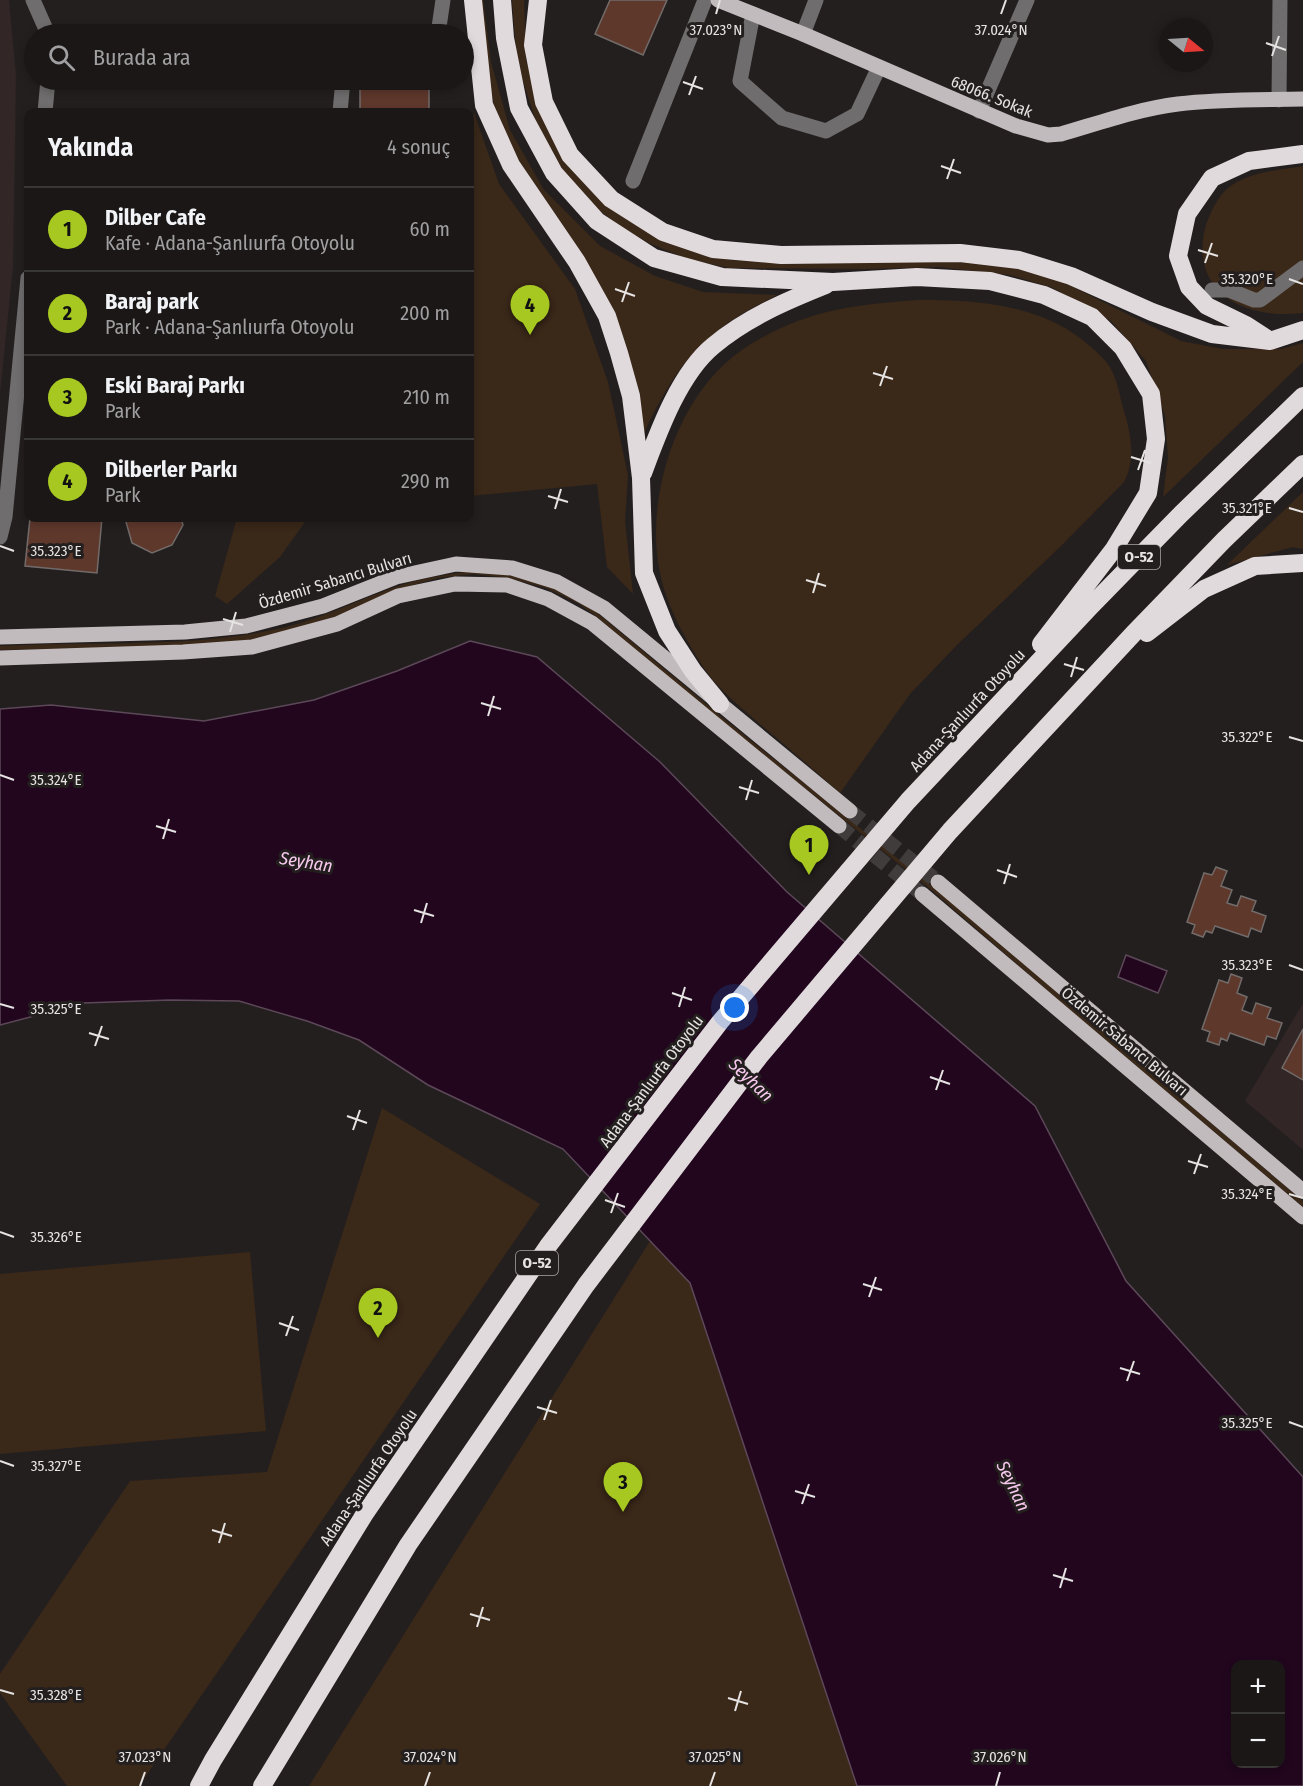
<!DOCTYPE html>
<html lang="tr">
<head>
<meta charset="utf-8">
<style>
	:root { --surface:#1b1717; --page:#282424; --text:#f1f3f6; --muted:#a09fa1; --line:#393636; --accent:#a6c821 }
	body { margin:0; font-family:"Fira Sans Condensed",sans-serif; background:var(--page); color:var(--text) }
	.controls { position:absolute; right:18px; bottom:18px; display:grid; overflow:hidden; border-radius:12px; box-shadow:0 3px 9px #0003 }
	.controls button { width:54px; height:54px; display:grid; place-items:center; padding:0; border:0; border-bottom:2px solid var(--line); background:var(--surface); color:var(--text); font:30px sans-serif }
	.compass { position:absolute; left:1159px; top:18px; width:54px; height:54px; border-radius:50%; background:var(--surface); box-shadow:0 3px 9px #0003; rotate:108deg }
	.you { position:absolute; left:735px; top:1008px; width:21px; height:21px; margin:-15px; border:4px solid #fff; border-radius:50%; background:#1a73e8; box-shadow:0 0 0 9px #1a73e833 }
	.badge { display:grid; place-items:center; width:39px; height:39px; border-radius:50%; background:var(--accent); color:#111; font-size:20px; font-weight:700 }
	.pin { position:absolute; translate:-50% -50px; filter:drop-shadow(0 2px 3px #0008) }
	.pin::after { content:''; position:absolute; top:32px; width:21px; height:18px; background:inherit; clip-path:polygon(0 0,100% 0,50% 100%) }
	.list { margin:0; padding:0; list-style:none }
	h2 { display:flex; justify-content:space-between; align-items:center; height:78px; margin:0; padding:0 24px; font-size:26px }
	h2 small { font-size:20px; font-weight:400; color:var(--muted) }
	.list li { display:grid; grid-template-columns:39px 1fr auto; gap:18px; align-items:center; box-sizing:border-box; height:84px; padding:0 24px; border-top:2px solid var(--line) }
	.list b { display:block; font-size:22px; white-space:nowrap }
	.list p { margin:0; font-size:20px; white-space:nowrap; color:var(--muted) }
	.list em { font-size:20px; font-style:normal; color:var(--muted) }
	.icon { flex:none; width:33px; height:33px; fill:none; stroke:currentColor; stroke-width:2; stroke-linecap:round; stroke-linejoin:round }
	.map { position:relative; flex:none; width:1303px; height:1786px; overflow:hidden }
	.search { position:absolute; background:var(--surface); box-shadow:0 3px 9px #0003; left:24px; top:24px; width:450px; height:66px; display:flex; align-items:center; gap:15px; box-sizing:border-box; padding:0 21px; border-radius:33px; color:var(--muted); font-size:22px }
	.panel { position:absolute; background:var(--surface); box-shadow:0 3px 9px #0003; left:24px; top:108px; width:450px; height:414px; border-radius:12px }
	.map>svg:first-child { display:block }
</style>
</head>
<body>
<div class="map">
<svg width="1303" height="1786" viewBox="0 0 1303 1786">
	<rect width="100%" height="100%" fill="#241f1f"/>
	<path fill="#322627" d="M0,0H9L16,76L13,266L0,394Z
		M1303,1003V1150L1245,1101Z"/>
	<path fill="#3a2819" d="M478,0H483L491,62L510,130L544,190L600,246L655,276L703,292L777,295C752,308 727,321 707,340C677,366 657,404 641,440L633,376L499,126L485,66Z
		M512,0H524L526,59L544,122L568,165L692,251L731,260L865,262L938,260L1011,267L1061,281L1181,341L1223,349H1281L1303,343V362L1163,497L1168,457L1165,416L1146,361L1111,321L1053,288L1010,275L939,267L864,269L730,268L690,260L651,244L620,227L583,197L563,171L537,125L517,62Z
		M474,113L499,184L575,289L608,382L628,475L625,521L633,594L607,567L597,484L470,496V123Z
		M1303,166V313C1246,320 1190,294 1205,228C1209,215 1217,197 1228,188C1249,172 1278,170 1303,166Z
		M918,300C978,300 1044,304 1091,347C1099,354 1107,361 1112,371C1118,383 1120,398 1124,411C1131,434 1136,460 1124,482L1060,547L957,645L910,694L840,793C814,770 788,747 761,725C742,708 721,692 706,671C687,642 667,608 660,573C644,499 677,394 742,350C800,311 850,305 918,300Z
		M1303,492V549L1293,547L1227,565Z
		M237,518H313L305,522L280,557L227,604L215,596Z
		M474,571C525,575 559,585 601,616L723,718L932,886L1303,1201V1207L1063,1004L929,888L644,659L598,618L578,603L546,588L509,578L473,574L438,578L399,589L349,612L289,632L219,646L0,650V646C96,641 193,649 286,627C325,617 361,599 398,586C423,578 448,574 474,571Z
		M382,1108L540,1204L139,1786H67L0,1693V1674L130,1481L267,1472Z
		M650,1241L690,1283L857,1786H309Z
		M250,1252L266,1431L0,1454V1274Z"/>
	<path fill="#21061d" stroke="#5c4858" stroke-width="1.5" fill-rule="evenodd" d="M470,641L537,657L660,762L787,892L1035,1106L1126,1281L1303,1477V1786H857L690,1283L563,1149L428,1085L359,1040L307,1021L239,1001L170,1000L83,1003L0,1025V709L51,705L204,721L314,700L397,671ZM1236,1664H1280V1764H1236Z
		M1126,955L1167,971L1158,993L1118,977Z"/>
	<path fill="#5f382c" stroke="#716b69" stroke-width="1.5" d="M610,0H667L643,55L595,34Z
		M429,83V112H360V84Z
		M30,518H102L97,573L25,566Z
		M128,518H181L183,525L172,545L152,553L132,543L126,522Z
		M1216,867L1227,871L1221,886L1232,890L1227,903L1237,906L1241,896L1256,901L1252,911L1266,916L1261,932L1251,928L1248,937L1215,926L1212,933L1206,931L1203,937L1192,933L1195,925L1187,922L1204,873L1212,875Z
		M1231,974L1242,978L1237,993L1247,997L1242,1010L1252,1014L1256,1003L1271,1008L1267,1018L1282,1023L1276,1039L1267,1036L1264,1045L1230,1033L1227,1041L1221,1038L1219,1045L1207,1041L1210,1032L1202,1029L1219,980L1228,983Z
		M1303,1029V1080L1282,1068Z"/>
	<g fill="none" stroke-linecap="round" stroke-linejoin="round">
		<path stroke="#413c3c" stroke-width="15" stroke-dasharray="15 8" stroke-linecap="butt" d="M850,811L938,882
			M839,826L922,894"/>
		<path stroke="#706d6e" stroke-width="15" d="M33,0L48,34
			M753,14L740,81L782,118L826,131L857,114L879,67
			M438,34L443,0
			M803,34L816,0
			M1279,100L1280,0
			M979,111L1027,0
			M45,112L48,80
			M340,112L343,80
			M633,181L705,0
			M1212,290H1229L1254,300H1260L1303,268
			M0,537L5,517L28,278"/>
		<path stroke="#c1bbbd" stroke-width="15" d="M718,0L803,34L1016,126L1048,135L1061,134C1099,123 1138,109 1178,104C1219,99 1261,100 1303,99
			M0,637L185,632L246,626L323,606L396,577L456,564L512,568L557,582L604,608L850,811
			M0,658L183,652L252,647L337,624L398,596L455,584L507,585L548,599L592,623L839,826
			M938,882L1303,1191
			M922,894L1303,1217"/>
		<path stroke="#e1dadd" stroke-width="18" d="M473,0L484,105L511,165L577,262L607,316L619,353L631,396L641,478L644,573L667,631L693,671L720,704
			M502,0L505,38L519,108L554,173L597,221L654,258L722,277L833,282L917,277L990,281L1044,295L1092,317L1123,348L1151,394L1156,439L1148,493L1114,549L1041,644
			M538,0L533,45L544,102L570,155L611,199L663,232L713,249L781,255L960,253L1019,260L1071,276L1152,312L1212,334L1270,341L1303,330
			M1266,338L1246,325L1207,306L1189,287L1178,256L1187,214L1212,178L1249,161L1303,154
			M643,473C658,433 679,374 713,346C746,318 786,301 826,285
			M1147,633L1204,589L1255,566L1303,563
			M199,1786L213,1760L364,1515L548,1246L720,1022L908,801L1090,607L1181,514L1303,396
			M262,1786L408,1545L586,1285L759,1057L950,831L1134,633L1224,540L1303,464"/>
	</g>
	<path fill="none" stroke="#e6e3e3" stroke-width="2" d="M716,14L720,0M1001,14L1006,0M1266,43L1286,50M1272,56L1279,36M683,82L703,89M689,95L696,76M941,166L961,173M947,179L954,159M1198,250L1218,256M1205,263L1212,243M1289,279L1303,284M615,289L635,296M622,302L629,282M873,373L893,379M880,386L887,366M1131,457L1151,463M1138,470L1145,450M548,496L568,502M1289,508L1303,512M555,509L561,489M0,546L14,551M806,580L826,586M813,593L819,573M223,619L243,625M230,632L236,612M1064,664L1084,670M1071,677L1077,657M481,703L501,709M488,716L494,696M1289,737L1303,741M0,775L14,780M739,787L759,793M746,800L752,780M156,826L176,832M163,839L169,819M997,870L1017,877M1004,884L1010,864M414,910L434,916M421,923L427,903M1289,965L1303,970M672,993L692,1000M0,1004L14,1008M679,1007L685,987M89,1033L109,1039M95,1046L102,1026M930,1077L950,1084M936,1090L943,1070M347,1116L367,1123M353,1130L360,1110M1188,1161L1208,1167M1194,1174L1201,1154M1289,1194L1303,1198M605,1200L625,1207M611,1213L618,1193M0,1232L14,1237M863,1284L882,1290M869,1297L876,1277M279,1323L299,1330M286,1336L293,1316M1120,1368L1140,1374M1127,1381L1134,1361M537,1407L557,1413M544,1420L551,1400M1289,1422L1303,1427M0,1461L14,1466M795,1491L815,1497M802,1504L809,1484M212,1530L232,1536M219,1543L225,1523M1053,1575L1073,1581M1060,1588L1066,1568M470,1614L490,1620M477,1627L483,1607M0,1690L14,1694M728,1698L748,1704M735,1711L741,1691M140,1786L145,1772M425,1786L430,1772M710,1786L715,1772M996,1786L1000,1772"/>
	<g text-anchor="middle" stroke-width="6" stroke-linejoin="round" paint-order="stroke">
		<g fill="#241f1f" stroke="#aca8a8" stroke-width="1.5">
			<rect x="1118" y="545" width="42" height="24" rx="4.5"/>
			<rect x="516" y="1251" width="42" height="24" rx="4.5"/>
		</g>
		<g font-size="15" font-weight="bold" fill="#e6e3e3">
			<text x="1139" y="562">O-52</text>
			<text x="537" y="1268">O-52</text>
		</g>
		<g font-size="16" fill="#e6e3e3" stroke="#241f1f">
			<text transform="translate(992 96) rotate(22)" y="6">68066. Sokak</text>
			<text transform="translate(335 580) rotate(-17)" y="6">Özdemir Sabancı Bulvarı</text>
			<text transform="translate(967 710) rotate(-47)" y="6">Adana-Şanlıurfa Otoyolu</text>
			<text transform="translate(1125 1041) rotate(40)" y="6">Özdemir Sabancı Bulvarı</text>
			<text transform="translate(651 1081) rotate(-53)" y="6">Adana-Şanlıurfa Otoyolu</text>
			<text transform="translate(368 1477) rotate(-56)" y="6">Adana-Şanlıurfa Otoyolu</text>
		</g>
		<g font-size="18" font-style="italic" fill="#f9caef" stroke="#241f1f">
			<text transform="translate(306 862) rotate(9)" y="6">Seyhan</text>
			<text transform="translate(751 1080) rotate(44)" y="6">Seyhan</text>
			<text transform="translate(1013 1486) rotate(64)" y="6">Seyhan</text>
		</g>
	</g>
	<g font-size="15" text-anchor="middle" fill="#e6e3e3" stroke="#241f1f" stroke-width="6" stroke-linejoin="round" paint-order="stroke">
		<text x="716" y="35">37.023°N</text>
		<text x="1001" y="35">37.024°N</text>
		<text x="1247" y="284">35.320°E</text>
		<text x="1247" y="513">35.321°E</text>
		<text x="56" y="556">35.323°E</text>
		<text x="1247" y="742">35.322°E</text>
		<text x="56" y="785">35.324°E</text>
		<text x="1247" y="970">35.323°E</text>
		<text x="56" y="1014">35.325°E</text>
		<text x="1247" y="1199">35.324°E</text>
		<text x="56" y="1242">35.326°E</text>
		<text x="1247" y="1428">35.325°E</text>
		<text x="56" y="1471">35.327°E</text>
		<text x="56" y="1700">35.328°E</text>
		<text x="145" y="1762">37.023°N</text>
		<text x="430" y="1762">37.024°N</text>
		<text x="715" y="1762">37.025°N</text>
		<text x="1000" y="1762">37.026°N</text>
	</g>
</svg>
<div class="controls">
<button>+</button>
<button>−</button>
</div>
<svg class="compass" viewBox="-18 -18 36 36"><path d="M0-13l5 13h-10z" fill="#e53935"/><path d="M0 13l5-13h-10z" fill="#a09fa1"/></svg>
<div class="you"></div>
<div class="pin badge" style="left:809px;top:875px">1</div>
<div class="pin badge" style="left:378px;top:1338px">2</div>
<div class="pin badge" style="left:623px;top:1512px">3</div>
<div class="pin badge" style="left:530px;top:335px">4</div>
<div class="search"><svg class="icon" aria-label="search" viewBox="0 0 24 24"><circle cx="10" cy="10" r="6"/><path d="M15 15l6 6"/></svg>Burada ara</div>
<section class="panel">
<h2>Yakında<small>4 sonuç</small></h2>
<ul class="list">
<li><span class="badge">1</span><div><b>Dilber Cafe</b><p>Kafe · Adana-Şanlıurfa Otoyolu</p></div><em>60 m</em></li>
<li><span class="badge">2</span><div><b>Baraj park</b><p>Park · Adana-Şanlıurfa Otoyolu</p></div><em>200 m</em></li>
<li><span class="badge">3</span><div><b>Eski Baraj Parkı</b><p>Park</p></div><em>210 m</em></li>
<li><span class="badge">4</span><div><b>Dilberler Parkı</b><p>Park</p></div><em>290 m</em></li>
</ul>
</section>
</div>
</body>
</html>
